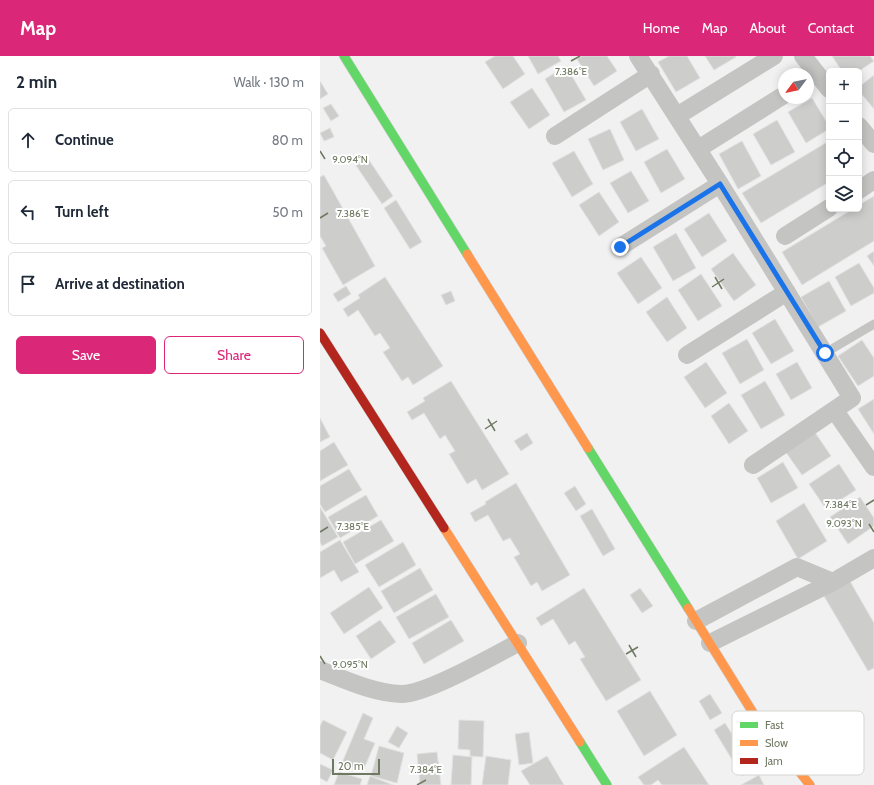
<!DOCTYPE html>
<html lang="en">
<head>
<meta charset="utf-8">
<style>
	:root { --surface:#fff; --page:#f6f6f7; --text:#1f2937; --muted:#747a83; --line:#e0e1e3; --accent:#db2777 }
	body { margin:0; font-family:Cabin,sans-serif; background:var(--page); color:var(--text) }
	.controls { position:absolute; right:12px; top:12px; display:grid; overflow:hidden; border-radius:6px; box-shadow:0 2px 10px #0003 }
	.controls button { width:36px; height:36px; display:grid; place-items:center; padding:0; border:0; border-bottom:1px solid var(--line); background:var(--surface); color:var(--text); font:20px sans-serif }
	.compass { position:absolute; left:458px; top:12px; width:36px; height:36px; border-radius:50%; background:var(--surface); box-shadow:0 2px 10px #0003; rotate:238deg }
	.scale { position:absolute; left:12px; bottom:10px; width:48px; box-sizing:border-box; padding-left:4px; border:2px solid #6f7961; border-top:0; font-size:11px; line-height:14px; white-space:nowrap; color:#6f7961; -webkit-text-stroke:3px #fff; paint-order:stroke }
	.stop { position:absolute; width:12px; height:12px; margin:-9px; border:3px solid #1a73e8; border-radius:50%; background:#fff }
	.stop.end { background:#1a73e8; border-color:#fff; box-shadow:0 1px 4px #0008 }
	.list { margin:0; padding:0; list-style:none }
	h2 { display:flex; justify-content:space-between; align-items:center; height:52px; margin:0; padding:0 16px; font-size:17px }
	h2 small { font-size:13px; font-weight:400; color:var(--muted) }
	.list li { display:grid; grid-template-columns:26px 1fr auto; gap:12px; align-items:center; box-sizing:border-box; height:64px; margin:0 8px 8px; padding:0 8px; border:1px solid var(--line); border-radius:6px }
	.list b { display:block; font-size:15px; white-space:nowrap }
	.list em { font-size:13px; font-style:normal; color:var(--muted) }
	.actions { display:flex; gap:8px; padding:12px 16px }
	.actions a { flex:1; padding:9px 0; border:1px solid var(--accent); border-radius:6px; text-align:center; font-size:14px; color:var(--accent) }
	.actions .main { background:var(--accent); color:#fff }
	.icon { flex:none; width:22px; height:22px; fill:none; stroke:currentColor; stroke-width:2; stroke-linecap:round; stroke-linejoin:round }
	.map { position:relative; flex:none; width:554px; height:729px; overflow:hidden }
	header { display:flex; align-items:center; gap:24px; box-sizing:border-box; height:56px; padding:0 20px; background:var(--accent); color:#fff }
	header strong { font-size:19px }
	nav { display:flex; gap:22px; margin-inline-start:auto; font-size:14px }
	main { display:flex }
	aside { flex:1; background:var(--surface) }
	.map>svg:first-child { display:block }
</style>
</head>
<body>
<header>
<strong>Map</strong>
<nav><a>Home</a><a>Map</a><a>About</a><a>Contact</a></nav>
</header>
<main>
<aside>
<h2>2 min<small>Walk · 130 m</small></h2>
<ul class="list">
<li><svg class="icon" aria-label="ahead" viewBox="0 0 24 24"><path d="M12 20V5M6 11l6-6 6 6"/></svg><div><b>Continue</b></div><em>80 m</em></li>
<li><svg class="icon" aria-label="left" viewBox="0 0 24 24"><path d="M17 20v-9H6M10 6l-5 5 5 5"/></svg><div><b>Turn left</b></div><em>50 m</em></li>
<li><svg class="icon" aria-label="arrive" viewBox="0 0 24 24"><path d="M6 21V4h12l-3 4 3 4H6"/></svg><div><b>Arrive at destination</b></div></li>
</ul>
<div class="actions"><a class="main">Save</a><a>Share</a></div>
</aside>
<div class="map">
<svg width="554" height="729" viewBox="0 0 554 729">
	<rect width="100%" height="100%" fill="#f2f1f2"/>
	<path fill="#cdcdcc" stroke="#e2e1e2" d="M175,0H193L205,18L183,33L165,6Z
		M208,0H238L241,5L218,18Z
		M262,0H287L297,15L274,30L257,3Z
		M349,0H367L380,22L356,36L338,6Z
		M385,0H415L416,1L394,14Z
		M512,0H550L554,5L539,15H522Z
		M246,10L266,44L244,56L225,23Z
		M554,19V53L539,35V31Z
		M0,25L8,38L0,43Z
		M212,32L230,59L209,73L190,46Z
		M492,42L509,70V73L486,87L468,56Z
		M11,48L19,60L11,65L3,52Z
		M322,53L339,83L316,95L300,66Z
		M457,64L475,96L451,109L433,78Z
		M10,72L14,81L4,85L0,77Z
		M290,73L304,104L283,114L268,83Z
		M422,85L441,120L418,133L399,98Z
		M509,85V126L441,167L422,137Z
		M347,93L365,123L341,137L324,106Z
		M254,95L273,128L252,141L232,107Z
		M47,101L73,140L62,148L35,108Z
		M311,115L329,145L308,157L290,127Z
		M4,119L55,210L23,229L2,192L6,190L0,180V121Z
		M279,136L299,166L279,180L259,149Z
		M554,140V185L482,229L462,196L533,153H539V149Z
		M76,144L102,186L90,193L64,152Z
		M389,157L407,185L382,201L364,173Z
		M356,177L376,212L353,225L333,191Z
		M554,195V210L547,200Z
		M413,197L436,229L414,245L391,213Z
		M321,201L342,232L318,248L297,217Z
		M539,207L554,232V237L531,250L515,221Z
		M381,218L402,250L378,265L358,234Z
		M65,221L123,310L93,329L88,321L82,325L63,296L70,292L60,277L55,280L38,254L28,261L23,253L40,242L38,239Z
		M509,225L526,255L498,271L481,241Z
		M26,230L31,238L18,246L13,238Z
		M131,235L135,245L126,249L121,239Z
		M347,241L367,272L347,286L326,256Z
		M455,263L474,295L451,308L432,277Z
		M427,283L444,314L420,328L402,297Z
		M542,284L554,302V320L538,330L518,300Z
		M386,306L407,337L385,352L364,321Z
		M477,306L492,332L471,344L456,318Z
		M131,325L189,418L162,434L156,423L147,428L129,398L135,395L125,379L120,383L104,357L92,364L87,356L105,345L103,342Z
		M445,325L465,359L441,373L421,339Z
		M554,343V378L538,353Z
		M409,347L428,375L409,388L391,360Z
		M0,362L10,381L0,386Z
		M494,375L511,400L482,419L465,395Z
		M207,377L213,387L201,395L194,385Z
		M14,386L28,409L0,425V395Z
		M463,406L478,432L451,447L437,422Z
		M519,408L536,434L506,453L489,428Z
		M29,413L42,434L5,456L0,448V430Z
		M196,427L250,519L222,535L217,526L211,530L194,501L200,498L190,482L183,485L168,459L155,466L150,457L166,448L165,446Z
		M255,430L266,448L256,455L244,437Z
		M46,439L58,460L20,482L8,461Z
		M540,441L554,462V470L528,488L510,461Z
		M484,447L507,485L478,503L456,465Z
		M0,451L18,481L2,490L0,486Z
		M272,453L295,493L283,500L260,460Z
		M61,464L74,485L35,508L23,486Z
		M20,484L39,516L21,526L14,514L0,522V496Z
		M83,486L96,509L59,531L45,509Z
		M100,512L113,534L74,557L61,535Z
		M527,520L554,567V612L548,615L501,535Z
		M49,531L63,552L24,578L10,557Z
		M264,532L321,624L286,645L260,603L265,601L255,585L249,589L233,563L221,570L216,562Z
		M320,532L333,550L322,557L310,539Z
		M116,538L129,561L89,583L76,561Z
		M60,564L76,586L51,603L36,580Z
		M131,564L144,585L104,608L92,587Z
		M330,635L357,679L324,700L297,655Z
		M390,638L402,657L390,664L379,645Z
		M43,657L53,662L44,683L55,687L43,715L22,707Z
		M3,664L27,676L13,704L0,697V670Z
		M139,664L164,665L163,701L150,700V694L138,693Z
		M405,667L434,713L422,720L394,674Z
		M77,670L88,677L79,692L68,686Z
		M209,676L213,707L199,709L195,678Z
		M59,690L84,697L77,727L51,720Z
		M364,691L389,729H342L338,724L331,729H324L318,721Z
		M117,696L121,729H100L97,698Z
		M133,699L152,701L151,729H131Z
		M166,700L191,704L188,729H162Z
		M227,700L244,729H210L201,715Z
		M0,708L13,714L7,726L0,722Z
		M19,716L42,723L40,729H14Z
		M439,719L444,729H421Z
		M50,720L73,729H47Z"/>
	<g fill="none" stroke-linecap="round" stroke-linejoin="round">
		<g stroke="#cececd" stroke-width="10">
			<path id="fast" d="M24,0L147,198
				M268,392L368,552
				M260,686L287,729"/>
		</g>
		<g stroke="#cececd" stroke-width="10">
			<path id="slow" d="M147,198L268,392
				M124,472L260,686
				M368,552L435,660L490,729"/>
		</g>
		<g stroke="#cececd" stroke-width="10">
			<path id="jam" d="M0,277L124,472"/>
		</g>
		<path stroke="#c4c5c3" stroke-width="9" d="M505,297L554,268"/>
		<path stroke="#c4c5c3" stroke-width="18" d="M318,0L400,128L532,342L433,409
			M483,0L509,33
			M357,60L454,0
			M539,70L554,88
			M235,80L331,18
			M378,93L464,39
			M539,134L554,124
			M465,180L509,152
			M300,191L400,128
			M367,299L467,236
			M515,355L554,411
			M376,565L477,511L513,526
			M390,587L513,526L554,502
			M0,614C26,624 53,637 81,638C105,639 173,600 198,587"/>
		<use href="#fast" stroke="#63d668" stroke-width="9"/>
		<use href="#slow" stroke="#ff974d" stroke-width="9"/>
		<use href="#jam" stroke="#b3261e" stroke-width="9"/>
	</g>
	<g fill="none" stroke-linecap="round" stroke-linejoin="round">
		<path stroke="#1a73e8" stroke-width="5" d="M300,191L400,128L505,297"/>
	</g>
	<path fill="none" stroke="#6f7961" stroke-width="1.5" d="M251,5L260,0M0,95L5,103M0,162L8,157M395,221L402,233M392,231L404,223M168,363L175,375M165,373L177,365M546,449L554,444M549,468L554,476M0,476L8,471M309,589L316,601M306,598L318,591M0,600L5,608M97,729L106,724"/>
	<rect x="412" y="655" width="132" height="64" rx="6" fill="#fff" stroke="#d4d7d0" stroke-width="1"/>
	<rect x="420" y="666" width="18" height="6" fill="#63d668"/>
	<rect x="420" y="684" width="18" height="6" fill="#ff974d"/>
	<rect x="420" y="702" width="18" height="6" fill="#b3261e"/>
	<g font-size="11" fill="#6f7961">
		<text x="445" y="673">Fast</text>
		<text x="445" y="691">Slow</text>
		<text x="445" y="709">Jam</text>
	</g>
	<g font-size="10" text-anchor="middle" fill="#6f7961" stroke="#fff" stroke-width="4" stroke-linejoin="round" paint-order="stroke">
		<text x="251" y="19">7.386°E</text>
		<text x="30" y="107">9.094°N</text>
		<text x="33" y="161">7.386°E</text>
		<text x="521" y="452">7.384°E</text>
		<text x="524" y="471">9.093°N</text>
		<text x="33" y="474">7.385°E</text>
		<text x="30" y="612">9.095°N</text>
		<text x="106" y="717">7.384°E</text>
	</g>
</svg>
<div class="controls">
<button>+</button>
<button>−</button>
<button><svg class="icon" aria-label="locate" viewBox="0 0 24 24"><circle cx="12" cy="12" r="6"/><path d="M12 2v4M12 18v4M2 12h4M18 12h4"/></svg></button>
<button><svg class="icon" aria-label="layers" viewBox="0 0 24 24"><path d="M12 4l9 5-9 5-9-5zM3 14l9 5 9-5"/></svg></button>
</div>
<svg class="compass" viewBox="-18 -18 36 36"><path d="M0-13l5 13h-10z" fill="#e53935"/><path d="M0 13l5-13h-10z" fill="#747a83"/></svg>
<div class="scale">20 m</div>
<div class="stop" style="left:505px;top:297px"></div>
<div class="stop end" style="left:300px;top:191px"></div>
</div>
</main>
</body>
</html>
